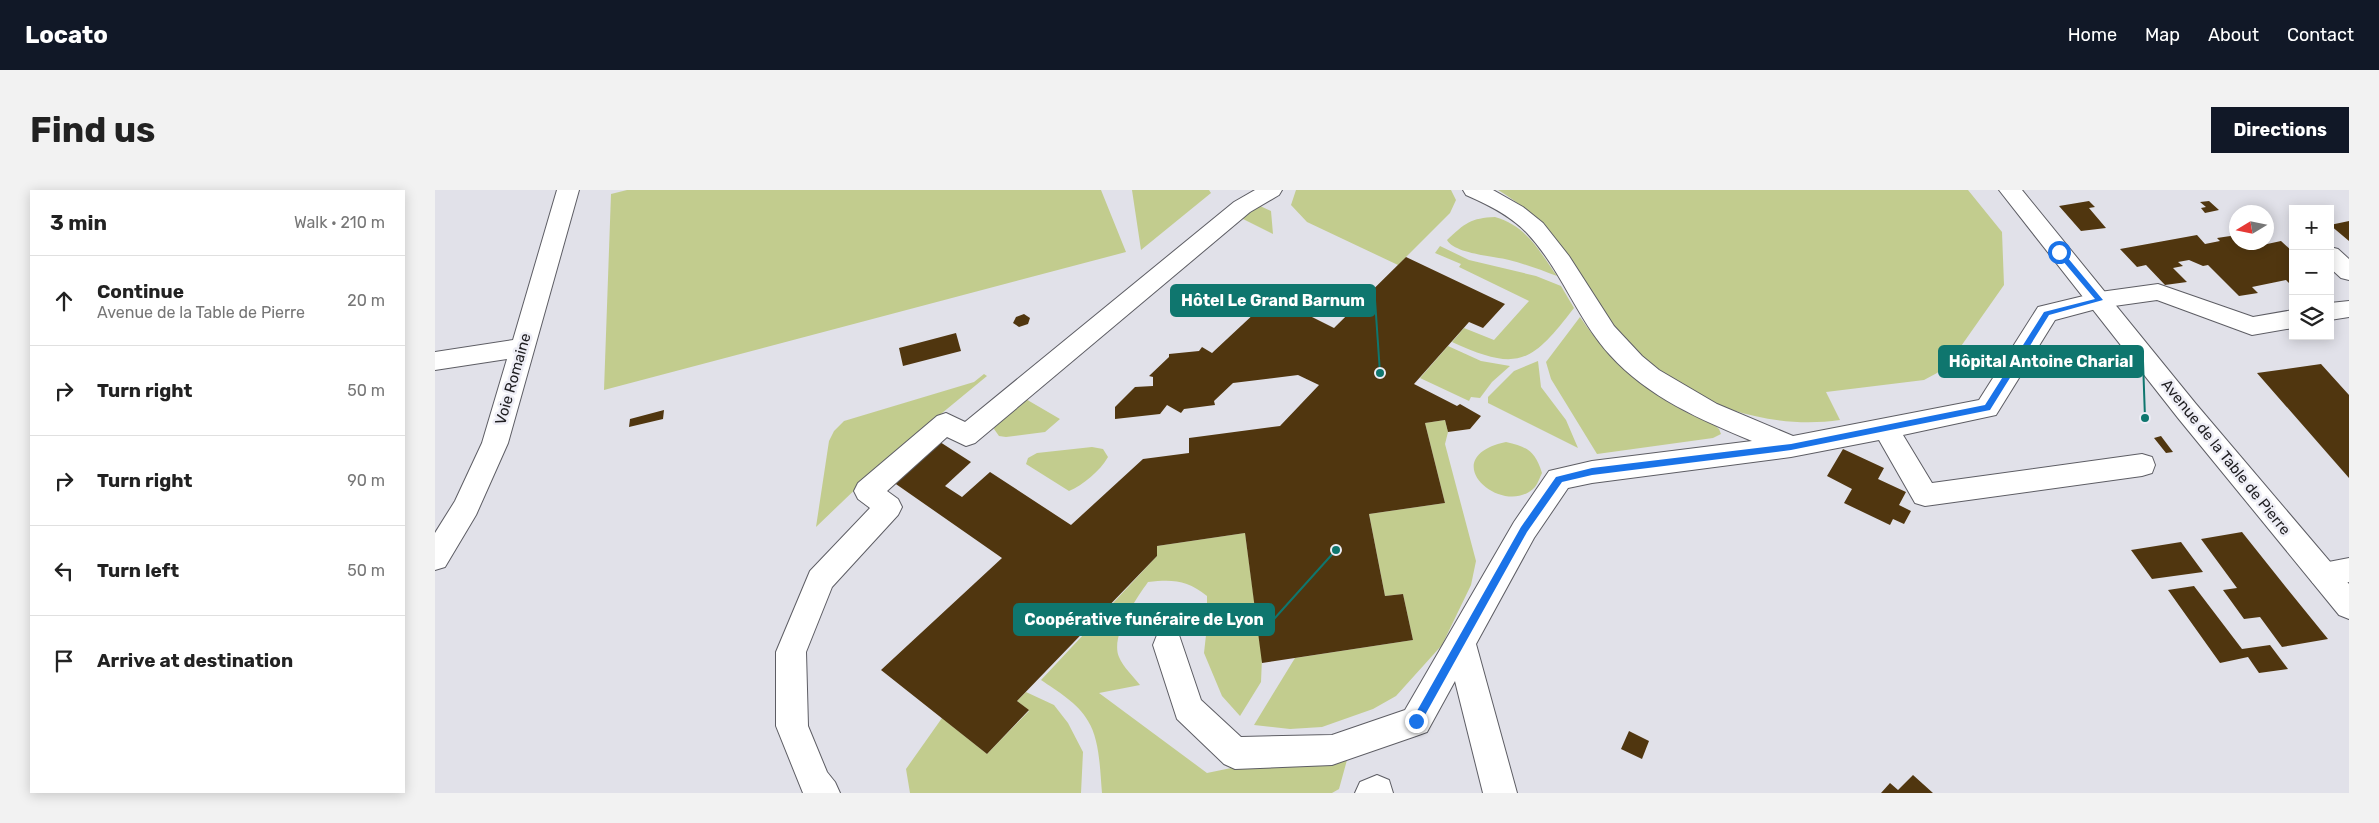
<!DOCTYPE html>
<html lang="en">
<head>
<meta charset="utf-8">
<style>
	:root { --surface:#fff; --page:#f2f2f2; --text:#222; --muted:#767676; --line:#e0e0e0; --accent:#111827 }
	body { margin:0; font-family:Rubik,sans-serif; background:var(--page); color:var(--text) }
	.controls { position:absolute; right:15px; top:15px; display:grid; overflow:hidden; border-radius:0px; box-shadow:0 2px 12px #0003 }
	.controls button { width:45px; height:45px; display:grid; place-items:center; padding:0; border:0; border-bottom:1px solid var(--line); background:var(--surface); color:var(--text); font:25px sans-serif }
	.compass { position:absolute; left:1794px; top:15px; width:45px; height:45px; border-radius:50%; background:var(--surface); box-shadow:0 2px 12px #0003; rotate:260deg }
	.stop { position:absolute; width:15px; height:15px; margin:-11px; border:4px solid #1a73e8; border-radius:50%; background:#fff }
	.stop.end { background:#1a73e8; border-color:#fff; box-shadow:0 1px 5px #0008 }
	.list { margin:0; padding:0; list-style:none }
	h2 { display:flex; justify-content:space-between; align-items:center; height:65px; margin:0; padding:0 20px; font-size:21px }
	h2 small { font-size:16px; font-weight:400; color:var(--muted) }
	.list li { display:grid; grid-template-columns:32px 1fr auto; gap:15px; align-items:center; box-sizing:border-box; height:90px; padding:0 20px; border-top:1px solid var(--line) }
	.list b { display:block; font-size:19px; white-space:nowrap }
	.list p { margin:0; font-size:16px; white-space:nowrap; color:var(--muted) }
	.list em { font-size:16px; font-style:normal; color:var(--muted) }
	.icon { flex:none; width:28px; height:28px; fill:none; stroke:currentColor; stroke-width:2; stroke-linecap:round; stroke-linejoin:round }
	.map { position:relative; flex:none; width:1914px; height:603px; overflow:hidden; border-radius:0px }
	header { display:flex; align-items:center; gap:30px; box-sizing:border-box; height:70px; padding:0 25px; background:var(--accent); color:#fff }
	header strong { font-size:24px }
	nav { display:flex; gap:28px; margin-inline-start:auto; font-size:18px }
	.intro { display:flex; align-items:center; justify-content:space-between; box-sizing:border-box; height:120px; padding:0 30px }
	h1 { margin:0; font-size:35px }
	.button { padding:12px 22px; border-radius:0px; background:var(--accent); color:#fff; font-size:18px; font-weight:700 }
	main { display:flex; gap:30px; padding:0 30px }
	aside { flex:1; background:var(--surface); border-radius:0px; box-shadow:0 2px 12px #0003 }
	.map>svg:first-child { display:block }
</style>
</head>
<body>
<header>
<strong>Locato</strong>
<nav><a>Home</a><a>Map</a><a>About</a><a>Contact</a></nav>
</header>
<div class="intro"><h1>Find us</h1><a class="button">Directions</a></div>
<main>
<aside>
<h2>3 min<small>Walk · 210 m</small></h2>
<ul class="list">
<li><svg class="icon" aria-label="ahead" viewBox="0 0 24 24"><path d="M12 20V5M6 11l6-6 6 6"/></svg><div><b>Continue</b><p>Avenue de la Table de Pierre</p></div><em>20 m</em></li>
<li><svg class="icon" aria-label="right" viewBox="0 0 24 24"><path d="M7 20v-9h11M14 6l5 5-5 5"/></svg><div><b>Turn right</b></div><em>50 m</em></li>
<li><svg class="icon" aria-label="right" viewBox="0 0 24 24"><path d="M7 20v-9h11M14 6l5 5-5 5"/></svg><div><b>Turn right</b></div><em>90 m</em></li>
<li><svg class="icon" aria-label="left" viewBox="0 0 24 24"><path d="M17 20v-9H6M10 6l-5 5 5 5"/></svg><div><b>Turn left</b></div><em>50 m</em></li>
<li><svg class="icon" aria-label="arrive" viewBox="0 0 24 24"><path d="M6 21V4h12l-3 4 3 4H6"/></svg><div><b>Arrive at destination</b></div></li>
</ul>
</aside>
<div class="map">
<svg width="1914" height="603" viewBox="0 0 1914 603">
	<rect width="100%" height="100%" fill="#e1e1e9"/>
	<path fill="#c2cc8e" d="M192,0H666L691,62L169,200L176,4Z
		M697,0H774L776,3L706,60Z
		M861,0H1016L1021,10L1015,23L963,75L872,32L856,15Z
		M1063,0H1533L1567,42L1569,95L1517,169L1502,183L1489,190L1391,202L1405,230C1323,242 1229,205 1179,138C1162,115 1146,90 1130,65C1124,56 1118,45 1111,37C1100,25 1076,8 1063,0Z
		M825,16L836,21L838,44L804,27Z
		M1060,27C1092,36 1104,61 1122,86C1106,80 1090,74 1074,70C1059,66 1020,64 1012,50C1030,33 1036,28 1060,27Z
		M1005,56L1034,70L1101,86L1126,96L1139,118C1096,174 1083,182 1017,152L1029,138L1059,150L1094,111L1024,77L1026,74L1000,63Z
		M1145,127C1179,177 1222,212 1278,234L1284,239L1286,244L1278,248L1162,264L1116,189L1111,172Z
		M1013,156L1046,171L1075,176L1057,192L1045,208L1036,207L1034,211L985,188Z
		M1103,171L1106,197L1131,230L1143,258L1053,213V207L1079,181Z
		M549,184L552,186L455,266L381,337L394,251L399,241L409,231L539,192Z
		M589,208L625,229L610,242L571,247L564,246L559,239L560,233Z
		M1010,230L1013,242L1010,254L1041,371L1036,395L1007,455L961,506L938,519L887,537L855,539L819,535L860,468L978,450L968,404L950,406L934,324L1010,313L990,233Z
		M1071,252C1093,257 1100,261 1107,283C1105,287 1103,293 1100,297C1069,330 997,268 1071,252Z
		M657,257L668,259L673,267C665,281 648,295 634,301L591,274L593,268L602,263Z
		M810,343L827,468L826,492L805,526L787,506L769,463L772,436V406C752,390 738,389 713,392C701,409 675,446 684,467C688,477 699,487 705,495L664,503L772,583L830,571L912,570L904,599L897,603H667C665,581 665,550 653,531C643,513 622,501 606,490L722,366V356Z
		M591,502L619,515L633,533L648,562L646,603H475L471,579L507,528L552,564L594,521L582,511Z"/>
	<path fill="#50360f" d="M1654,11L1660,17L1654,18L1671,38L1646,41L1624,16Z
		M1774,11L1784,20L1770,23L1766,18L1771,17L1765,12Z
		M1914,31V51L1895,35Z
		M1762,45L1770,54L1785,51L1782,48L1802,45V52H1820L1823,56L1846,51L1858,62V97L1851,90L1817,97L1823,103L1804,106L1773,75L1768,76L1754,70L1743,72L1748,76L1738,78L1752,92L1730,95L1711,75L1702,77L1685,59Z
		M971,67L1070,114L1048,138L1034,132L979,194L1022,216L1025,214L1046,226L1035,239L1013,242L1010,230L990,233L1010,313L934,324L950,406L968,404L978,450L827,473L810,343L722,356V366L582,511L594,520L552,564L446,480L567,368L458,292L505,252L536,272L510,296L527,307L555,282L636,335L708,269L754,263V248L845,236L884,195L863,185L798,193L779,211L780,215L749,219L746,223L732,215L725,224L680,229V217L700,197L718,196V187L714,186L734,167V164L764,161L767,157L777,163L837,107L899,138Z
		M589,124L595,128L593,134L584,137L578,133L581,127Z
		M521,143L526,161L468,176L464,158Z
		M1886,174L1914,205V288L1822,183Z
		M229,220L228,229L194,237L195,229Z
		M1726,246L1738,262L1731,263L1719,248Z
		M1408,259L1449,278L1443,289L1471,302L1464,315L1476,321L1469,334L1458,329L1455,335L1409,313L1417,299L1392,286Z
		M1807,342L1850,396L1893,449L1847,457L1825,427L1809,429L1788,400L1802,398L1766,349Z
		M1746,352L1768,382L1717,389L1696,360Z
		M1759,396L1807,459L1835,455L1853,479L1824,483L1813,467L1785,473L1733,400Z
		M1194,541L1214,551L1207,569L1186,559Z
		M1478,585L1498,603H1446L1455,593L1463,600Z"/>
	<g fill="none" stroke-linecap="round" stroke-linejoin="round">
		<g stroke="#5d5d64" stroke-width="2">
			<path id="minor" d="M122,0H144L73,253L41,325L10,377L0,380V343L20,311L47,253L72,169L0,180V162L78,150Z
				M820,0H847L844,5L815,22L540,253L531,256L512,247L452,301L463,309L467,317L463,325L397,397L371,462L373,536L392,582L400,592L405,603H368L341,536V462L375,381L435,318L423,309L419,301L423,293L502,226L511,223L530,232L799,12Z
				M1028,0H1058L1088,17L1108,33L1134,66L1179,136L1207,166L1224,180L1282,214L1358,246L1544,210L1603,117L1665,102L1723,94L1818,127L1858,120V138L1817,145L1722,110L1665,118L1620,130L1561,225L1468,245L1497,293L1707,264L1717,267L1720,275L1717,283L1707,286L1490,316L1480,313L1444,250L1356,267L1157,293L1133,298L1099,348L1041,454L1082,603H1048L1020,491L992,542L981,546L897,575L800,579L789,574L742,529L718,455L722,445L733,441L744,445L766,510L806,547L897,545L970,520L1079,332L1114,281L1157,271L1317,251C1266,230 1213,207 1175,165C1142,129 1126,79 1092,43C1076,26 1052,14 1031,5Z
				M1895,57L1903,59L1914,69V90L1906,88L1895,78Z
				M1914,111V127L1895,130V113Z
				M1914,368V392L1888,396L1878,393L1873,384L1878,375Z
				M942,585L954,590L958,603H920L925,592Z"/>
		</g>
		<g stroke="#5d5d64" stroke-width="2">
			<path id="major" d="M1564,0H1587L1761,214L1914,394V429L1904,425L1743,228Z"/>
		</g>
		<use href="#minor" fill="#fff" fill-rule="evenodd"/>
		<use href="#major" fill="#fff" fill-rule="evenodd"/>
	</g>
	<path fill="#1a73e8" d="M1622,61H1627L1668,110L1614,125L1555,220L1356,260L1157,285L1127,292L1092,342L985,534H978V528L1086,337L1121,287L1157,278L1356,254L1550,215L1609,122L1660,109L1622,64Z"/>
	<g text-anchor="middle" stroke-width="5" stroke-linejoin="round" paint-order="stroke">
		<g font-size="15" fill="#1f1e21" stroke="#eeeef6">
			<text transform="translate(78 189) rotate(-74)" y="5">Voie Romaine</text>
			<text transform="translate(1791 267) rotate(51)" y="5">Avenue de la Table de Pierre</text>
		</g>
	</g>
	<path fill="none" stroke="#0f766e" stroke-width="2" d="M945 183L940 110M1710 228L1708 171M901 360L839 429"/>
	<g fill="#0f766e" stroke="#eeeef6" stroke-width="2">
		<circle cx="945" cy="183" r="5"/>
		<circle cx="1710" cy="228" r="5"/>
		<circle cx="901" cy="360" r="5"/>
	</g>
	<g fill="#0f766e" stroke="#0f766e" stroke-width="2">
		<rect x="736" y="95" width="204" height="31" rx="5"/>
		<rect x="1504" y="156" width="204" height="31" rx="5"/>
		<rect x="579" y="414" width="260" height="31" rx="5"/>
	</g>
	<g font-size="16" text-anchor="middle" font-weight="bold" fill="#fff">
		<text x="838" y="116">Hôtel Le Grand Barnum</text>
		<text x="1606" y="177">Hôpital Antoine Charial</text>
		<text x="709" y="435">Coopérative funéraire de Lyon</text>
	</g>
</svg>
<div class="controls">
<button>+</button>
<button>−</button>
<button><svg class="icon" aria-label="layers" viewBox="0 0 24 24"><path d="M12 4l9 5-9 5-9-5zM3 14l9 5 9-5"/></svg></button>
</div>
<svg class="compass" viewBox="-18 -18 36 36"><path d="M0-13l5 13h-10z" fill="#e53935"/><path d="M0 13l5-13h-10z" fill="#767676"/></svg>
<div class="stop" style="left:1624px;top:62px"></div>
<div class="stop end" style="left:981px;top:531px"></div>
</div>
</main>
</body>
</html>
